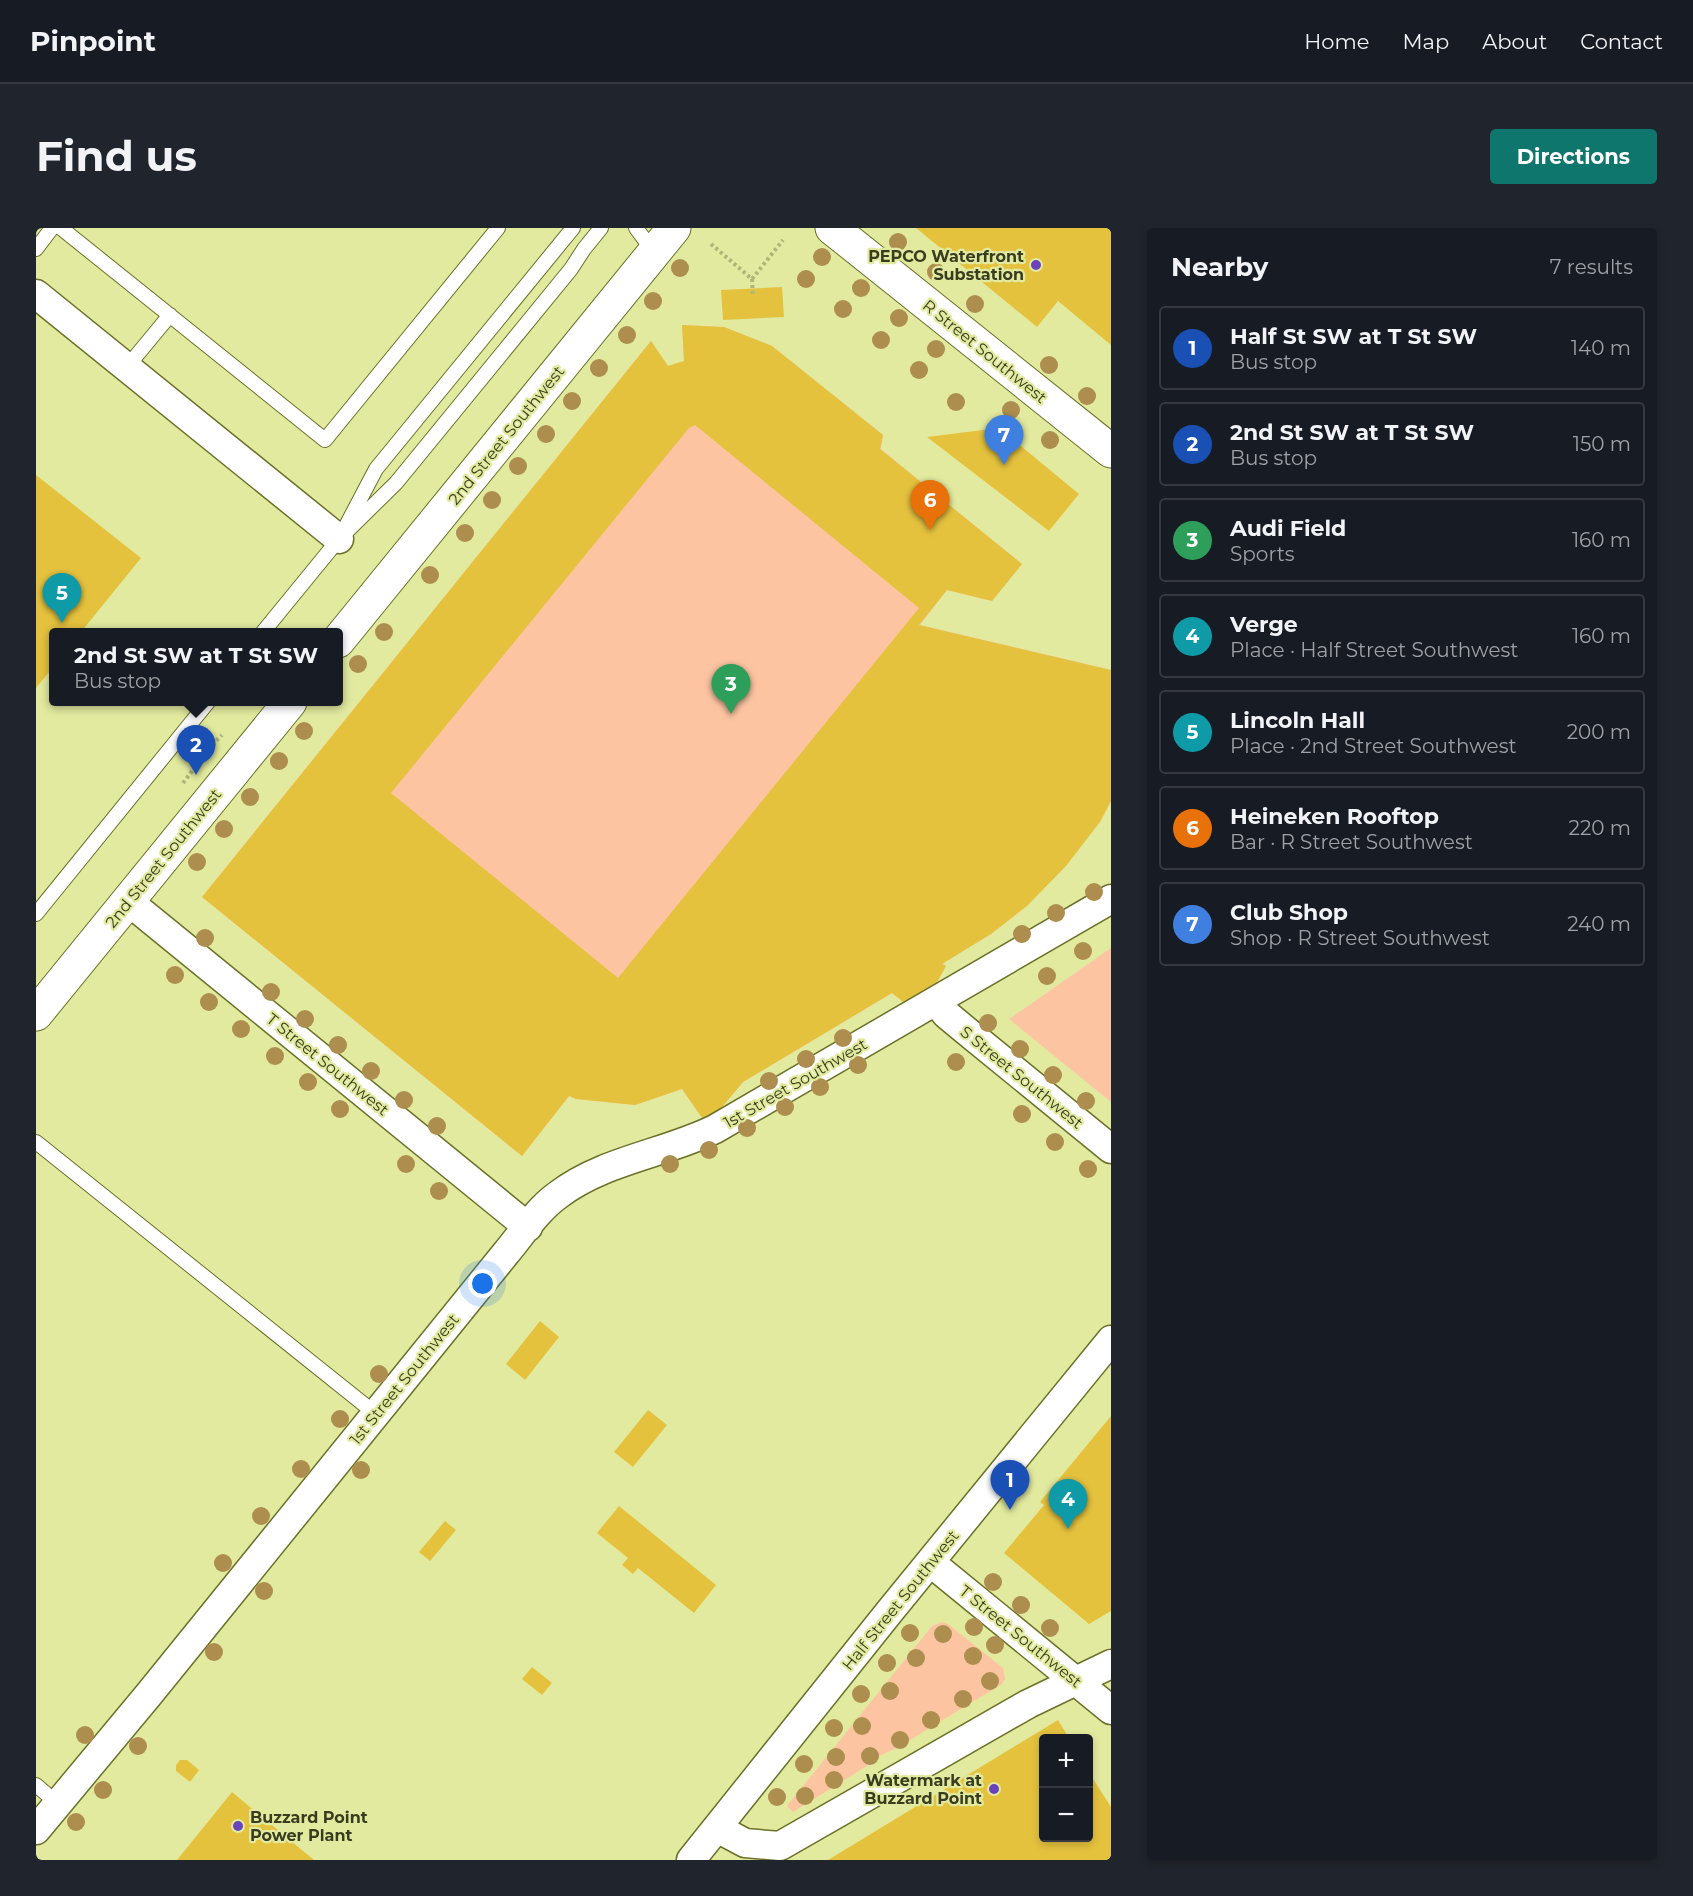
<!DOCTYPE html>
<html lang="en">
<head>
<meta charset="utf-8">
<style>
	:root { --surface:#171b24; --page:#20242c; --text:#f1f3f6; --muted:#9ea1a6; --line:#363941; --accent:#0f766e }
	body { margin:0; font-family:Montserrat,sans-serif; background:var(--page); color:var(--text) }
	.controls { position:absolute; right:18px; bottom:18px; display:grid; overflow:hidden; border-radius:6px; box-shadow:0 3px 9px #0003 }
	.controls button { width:54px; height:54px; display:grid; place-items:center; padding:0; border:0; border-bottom:2px solid var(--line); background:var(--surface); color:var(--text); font:30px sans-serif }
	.you { position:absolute; left:447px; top:1056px; width:21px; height:21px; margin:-15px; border:4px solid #fff; border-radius:50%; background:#1a73e8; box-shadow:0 0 0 9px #1a73e833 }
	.badge { display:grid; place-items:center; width:39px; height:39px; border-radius:50%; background:var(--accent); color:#fff; font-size:20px; font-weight:700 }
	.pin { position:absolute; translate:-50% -50px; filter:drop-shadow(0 2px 3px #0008) }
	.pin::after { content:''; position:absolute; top:32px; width:21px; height:18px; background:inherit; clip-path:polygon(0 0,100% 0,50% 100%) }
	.popup { position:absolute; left:13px; top:400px; width:294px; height:78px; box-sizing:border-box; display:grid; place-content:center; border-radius:6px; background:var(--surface); filter:drop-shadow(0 2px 4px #0005); font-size:20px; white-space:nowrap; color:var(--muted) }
	.popup b { font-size:22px; color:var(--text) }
	.popup::after { content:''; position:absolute; left:50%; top:100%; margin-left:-12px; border:12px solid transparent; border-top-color:var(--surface) }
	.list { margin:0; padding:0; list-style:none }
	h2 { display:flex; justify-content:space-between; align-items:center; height:78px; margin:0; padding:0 24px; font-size:26px }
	h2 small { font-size:20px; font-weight:400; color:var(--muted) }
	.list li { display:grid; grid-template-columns:39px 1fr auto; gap:18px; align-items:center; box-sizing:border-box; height:84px; margin:0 12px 12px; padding:0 12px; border:2px solid var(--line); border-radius:6px }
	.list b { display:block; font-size:22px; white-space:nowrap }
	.list p { margin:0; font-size:20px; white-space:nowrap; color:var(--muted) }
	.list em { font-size:20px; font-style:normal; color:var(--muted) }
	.map { position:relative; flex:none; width:1075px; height:1632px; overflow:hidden; border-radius:6px }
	header { display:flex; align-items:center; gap:36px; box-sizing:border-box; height:84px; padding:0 30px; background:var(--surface); border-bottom:2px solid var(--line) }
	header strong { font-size:28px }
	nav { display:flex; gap:33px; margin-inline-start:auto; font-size:21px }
	.intro { display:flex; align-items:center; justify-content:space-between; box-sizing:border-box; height:144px; padding:0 36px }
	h1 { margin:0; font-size:42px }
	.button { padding:15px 27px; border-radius:6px; background:var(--accent); color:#fff; font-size:21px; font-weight:700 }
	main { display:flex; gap:36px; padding:0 36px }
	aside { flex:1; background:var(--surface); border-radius:6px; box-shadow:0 3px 9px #0003 }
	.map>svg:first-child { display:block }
</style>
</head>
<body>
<header>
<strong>Pinpoint</strong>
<nav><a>Home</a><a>Map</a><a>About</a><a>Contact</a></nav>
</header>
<div class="intro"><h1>Find us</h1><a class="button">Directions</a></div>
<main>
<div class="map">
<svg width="1075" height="1632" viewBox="0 0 1075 1632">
	<rect width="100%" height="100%" fill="#e2ea9f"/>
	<path fill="#fcc4a1" d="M646,97L688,99L736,118L847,207L845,221L986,336L956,373L911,362L884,397L1075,442V573L1064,594L991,678L955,706L907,735L910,738L900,756L876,781L856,765L707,854L671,897L646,861L599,877L540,871L533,868L486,928L166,669L615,113L632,138L648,133Z
		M1075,720V874L973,791Z
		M906,1394L912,1396L967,1440L969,1451L966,1456L861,1520L845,1527L839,1533L757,1584L751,1578L896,1398Z"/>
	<path fill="#e5c23e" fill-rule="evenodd" d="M880,0H1075V117L1022,73L1001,99Z
		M746,59L748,89L687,92L685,62Z
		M646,97L688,99L736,118L847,207L844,221L986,336L956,373L911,362L883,397L1075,442V573L1064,594L1030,638L991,678L955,706L906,736L910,738L900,756L876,781L856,765L707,854L671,897L646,861L599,877L540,871L533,868L486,928L166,669L615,113L632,138L648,133ZM659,197L883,380L582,750L355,565L653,200Z
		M963,200L1043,266L1013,303L891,209Z
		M0,247L105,330L45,404H18V438L0,460Z
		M504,1093L523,1109L489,1152L470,1136Z
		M612,1182L631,1197L597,1239L578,1224Z
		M1075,1188V1383L1053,1396L968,1325L1008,1277L1004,1274Z
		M583,1278L680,1357L658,1385L602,1340L597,1346L586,1337L592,1330L561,1305Z
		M409,1293L420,1302L394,1333L383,1324Z
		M496,1439L516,1455L506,1467L486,1451Z
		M1022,1492L1033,1510H1008V1610H1052V1543L1075,1579V1632H792Z
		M144,1532H151L163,1542L154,1554L140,1543V1537Z
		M196,1564L278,1632H141Z"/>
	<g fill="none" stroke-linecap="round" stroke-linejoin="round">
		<g stroke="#6b7128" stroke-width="16">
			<path id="service" d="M25,0L289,212L462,0
				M600,0L618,24
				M0,21L16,0
				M91,139L134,87
				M310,298L340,241L537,0
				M227,404L303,311L360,255L535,41L548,21L565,0
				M0,686L172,474
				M0,914L340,1186
				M0,1557L21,1575"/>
		</g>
		<g stroke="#6b7128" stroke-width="31">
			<path id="minor" d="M0,66L303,311
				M92,673L492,999
				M900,773L910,786L928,801L1075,921
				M894,1334L1075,1482
				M681,1600L709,1615L744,1618L992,1476L1075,1436
				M0,1602L114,1465L470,1025C486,1006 501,982 522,967C568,932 628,926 679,901L1075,671
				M655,1632L854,1383L1075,1112"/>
		</g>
		<g stroke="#6b7128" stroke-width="35">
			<path id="tertiary" d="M796,0L1075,223
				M302,413L638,0
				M0,786L254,474"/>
		</g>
		<path stroke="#aeb578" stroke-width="4" stroke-dasharray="3 3" stroke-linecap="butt" d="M675,16L716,51L747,12
			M716,51L717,69
			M147,555L175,518L186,507"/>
		<use href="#service" stroke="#fff" stroke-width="14"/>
		<use href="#minor" stroke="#fff" stroke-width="28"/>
		<use href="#tertiary" stroke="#fff" stroke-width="33"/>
	</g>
	<g fill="#ad8e4e">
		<circle cx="862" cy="14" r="9"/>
		<circle cx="786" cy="29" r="9"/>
		<circle cx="644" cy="40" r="9"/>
		<circle cx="900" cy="44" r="9"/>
		<circle cx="770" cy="51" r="9"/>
		<circle cx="825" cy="60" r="9"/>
		<circle cx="617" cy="73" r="9"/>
		<circle cx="939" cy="76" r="9"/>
		<circle cx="807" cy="81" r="9"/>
		<circle cx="863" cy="90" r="9"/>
		<circle cx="591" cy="107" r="9"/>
		<circle cx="845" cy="112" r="9"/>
		<circle cx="900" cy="121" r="9"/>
		<circle cx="1013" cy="137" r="9"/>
		<circle cx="563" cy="140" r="9"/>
		<circle cx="883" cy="142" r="9"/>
		<circle cx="1051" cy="168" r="9"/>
		<circle cx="536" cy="173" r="9"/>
		<circle cx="920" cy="174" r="9"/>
		<circle cx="975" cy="182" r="9"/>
		<circle cx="510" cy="206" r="9"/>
		<circle cx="1014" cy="212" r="9"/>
		<circle cx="482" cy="238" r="9"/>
		<circle cx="456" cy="272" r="9"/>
		<circle cx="429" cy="305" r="9"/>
		<circle cx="394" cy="347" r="9"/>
		<circle cx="348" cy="404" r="9"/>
		<circle cx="322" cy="436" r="9"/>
		<circle cx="268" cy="503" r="9"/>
		<circle cx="243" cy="533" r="9"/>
		<circle cx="214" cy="569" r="9"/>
		<circle cx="188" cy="601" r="9"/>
		<circle cx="161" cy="634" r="9"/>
		<circle cx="1058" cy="664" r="9"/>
		<circle cx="1020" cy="685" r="9"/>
		<circle cx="986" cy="706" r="9"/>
		<circle cx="169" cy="710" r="9"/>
		<circle cx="1047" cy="723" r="9"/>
		<circle cx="139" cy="747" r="9"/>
		<circle cx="1011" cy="748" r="9"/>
		<circle cx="235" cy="764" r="9"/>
		<circle cx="173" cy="774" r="9"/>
		<circle cx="269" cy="791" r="9"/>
		<circle cx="952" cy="795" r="9"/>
		<circle cx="205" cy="801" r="9"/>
		<circle cx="807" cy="810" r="9"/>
		<circle cx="302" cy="817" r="9"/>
		<circle cx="984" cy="821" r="9"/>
		<circle cx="239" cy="828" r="9"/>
		<circle cx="770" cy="831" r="9"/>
		<circle cx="920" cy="834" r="9"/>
		<circle cx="822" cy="837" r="9"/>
		<circle cx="335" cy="843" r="9"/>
		<circle cx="1017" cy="847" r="9"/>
		<circle cx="733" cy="853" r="9"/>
		<circle cx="272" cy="854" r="9"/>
		<circle cx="784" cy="859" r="9"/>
		<circle cx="368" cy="872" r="9"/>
		<circle cx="1050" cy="873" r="9"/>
		<circle cx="749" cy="879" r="9"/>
		<circle cx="304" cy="881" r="9"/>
		<circle cx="986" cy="886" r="9"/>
		<circle cx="401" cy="898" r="9"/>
		<circle cx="711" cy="900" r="9"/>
		<circle cx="1019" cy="914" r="9"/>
		<circle cx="673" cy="922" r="9"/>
		<circle cx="370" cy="936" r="9"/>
		<circle cx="634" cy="936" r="9"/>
		<circle cx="1052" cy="941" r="9"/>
		<circle cx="403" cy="963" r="9"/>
		<circle cx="343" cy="1146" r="9"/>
		<circle cx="304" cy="1191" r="9"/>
		<circle cx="265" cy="1241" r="9"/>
		<circle cx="325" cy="1242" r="9"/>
		<circle cx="225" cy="1288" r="9"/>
		<circle cx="187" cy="1335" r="9"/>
		<circle cx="957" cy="1354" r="9"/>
		<circle cx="228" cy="1363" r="9"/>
		<circle cx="985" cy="1377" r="9"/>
		<circle cx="938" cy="1399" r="9"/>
		<circle cx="1014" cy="1400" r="9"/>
		<circle cx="874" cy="1405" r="9"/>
		<circle cx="907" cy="1406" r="9"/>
		<circle cx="959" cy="1417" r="9"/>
		<circle cx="178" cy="1424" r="9"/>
		<circle cx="937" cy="1428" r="9"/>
		<circle cx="880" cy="1430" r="9"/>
		<circle cx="851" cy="1435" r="9"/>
		<circle cx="954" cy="1453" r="9"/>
		<circle cx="854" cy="1463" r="9"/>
		<circle cx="825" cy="1466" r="9"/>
		<circle cx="927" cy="1471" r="9"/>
		<circle cx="895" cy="1492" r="9"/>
		<circle cx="826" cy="1498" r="9"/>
		<circle cx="798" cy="1500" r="9"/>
		<circle cx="49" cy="1507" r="9"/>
		<circle cx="864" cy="1512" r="9"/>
		<circle cx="102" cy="1518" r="9"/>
		<circle cx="834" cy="1528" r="9"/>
		<circle cx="800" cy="1529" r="9"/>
		<circle cx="768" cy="1536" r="9"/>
		<circle cx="798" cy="1552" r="9"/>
		<circle cx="67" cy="1562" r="9"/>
		<circle cx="769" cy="1568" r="9"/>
		<circle cx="741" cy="1569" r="9"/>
		<circle cx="40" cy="1594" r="9"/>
	</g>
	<g fill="#6a43bc" stroke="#e2ea9f" stroke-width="2">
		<circle cx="1000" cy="37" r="6"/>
		<circle cx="958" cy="1561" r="6"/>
		<circle cx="202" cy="1598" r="6"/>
	</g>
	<g text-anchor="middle" stroke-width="4.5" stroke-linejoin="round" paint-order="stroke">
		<g font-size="16" font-weight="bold" fill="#393c1e" stroke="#e2ea9f" text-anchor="end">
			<text x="988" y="34">PEPCO Waterfront<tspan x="988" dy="18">Substation</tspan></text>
			<text x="946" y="1558">Watermark at<tspan x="946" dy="18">Buzzard Point</tspan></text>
			<text x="214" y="1595" text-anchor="start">Buzzard Point<tspan x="214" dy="18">Power Plant</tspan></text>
		</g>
		<g font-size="16" fill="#393c1e" stroke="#e2ea9f">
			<text transform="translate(949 123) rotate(39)" y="6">R Street Southwest</text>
			<text transform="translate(470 207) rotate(-51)" y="6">2nd Street Southwest</text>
			<text transform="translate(127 630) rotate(-51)" y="6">2nd Street Southwest</text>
			<text transform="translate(292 836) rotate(39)" y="6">T Street Southwest</text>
			<text transform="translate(986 849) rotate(39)" y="6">S Street Southwest</text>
			<text transform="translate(759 855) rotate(-30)" y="6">1st Street Southwest</text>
			<text transform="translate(368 1151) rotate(-51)" y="6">1st Street Southwest</text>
			<text transform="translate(864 1372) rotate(-51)" y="6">Half Street Southwest</text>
			<text transform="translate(985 1408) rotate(39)" y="6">T Street Southwest</text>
		</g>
	</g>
</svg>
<div class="controls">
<button>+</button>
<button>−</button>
</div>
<div class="you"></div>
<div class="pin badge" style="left:974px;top:1282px;background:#1a4fb4">1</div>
<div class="pin badge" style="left:160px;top:547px;background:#1a4fb4">2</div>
<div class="popup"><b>2nd St SW at T St SW</b>Bus stop</div>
<div class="pin badge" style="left:695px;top:486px;background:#2e9e5b">3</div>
<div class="pin badge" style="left:1032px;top:1301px;background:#0f9aa8">4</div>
<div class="pin badge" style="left:26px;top:395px;background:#0f9aa8">5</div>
<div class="pin badge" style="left:894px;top:302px;background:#e8710a">6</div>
<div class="pin badge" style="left:968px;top:237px;background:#3f7fe0">7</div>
</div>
<aside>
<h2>Nearby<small>7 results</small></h2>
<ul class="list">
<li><span class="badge" style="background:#1a4fb4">1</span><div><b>Half St SW at T St SW</b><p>Bus stop</p></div><em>140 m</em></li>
<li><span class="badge" style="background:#1a4fb4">2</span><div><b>2nd St SW at T St SW</b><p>Bus stop</p></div><em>150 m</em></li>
<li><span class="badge" style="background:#2e9e5b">3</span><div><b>Audi Field</b><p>Sports</p></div><em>160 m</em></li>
<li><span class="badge" style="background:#0f9aa8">4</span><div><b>Verge</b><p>Place · Half Street Southwest</p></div><em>160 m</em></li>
<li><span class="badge" style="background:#0f9aa8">5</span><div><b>Lincoln Hall</b><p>Place · 2nd Street Southwest</p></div><em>200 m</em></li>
<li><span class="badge" style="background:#e8710a">6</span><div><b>Heineken Rooftop</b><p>Bar · R Street Southwest</p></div><em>220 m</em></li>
<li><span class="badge" style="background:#3f7fe0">7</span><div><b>Club Shop</b><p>Shop · R Street Southwest</p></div><em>240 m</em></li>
</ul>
</aside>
</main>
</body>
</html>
